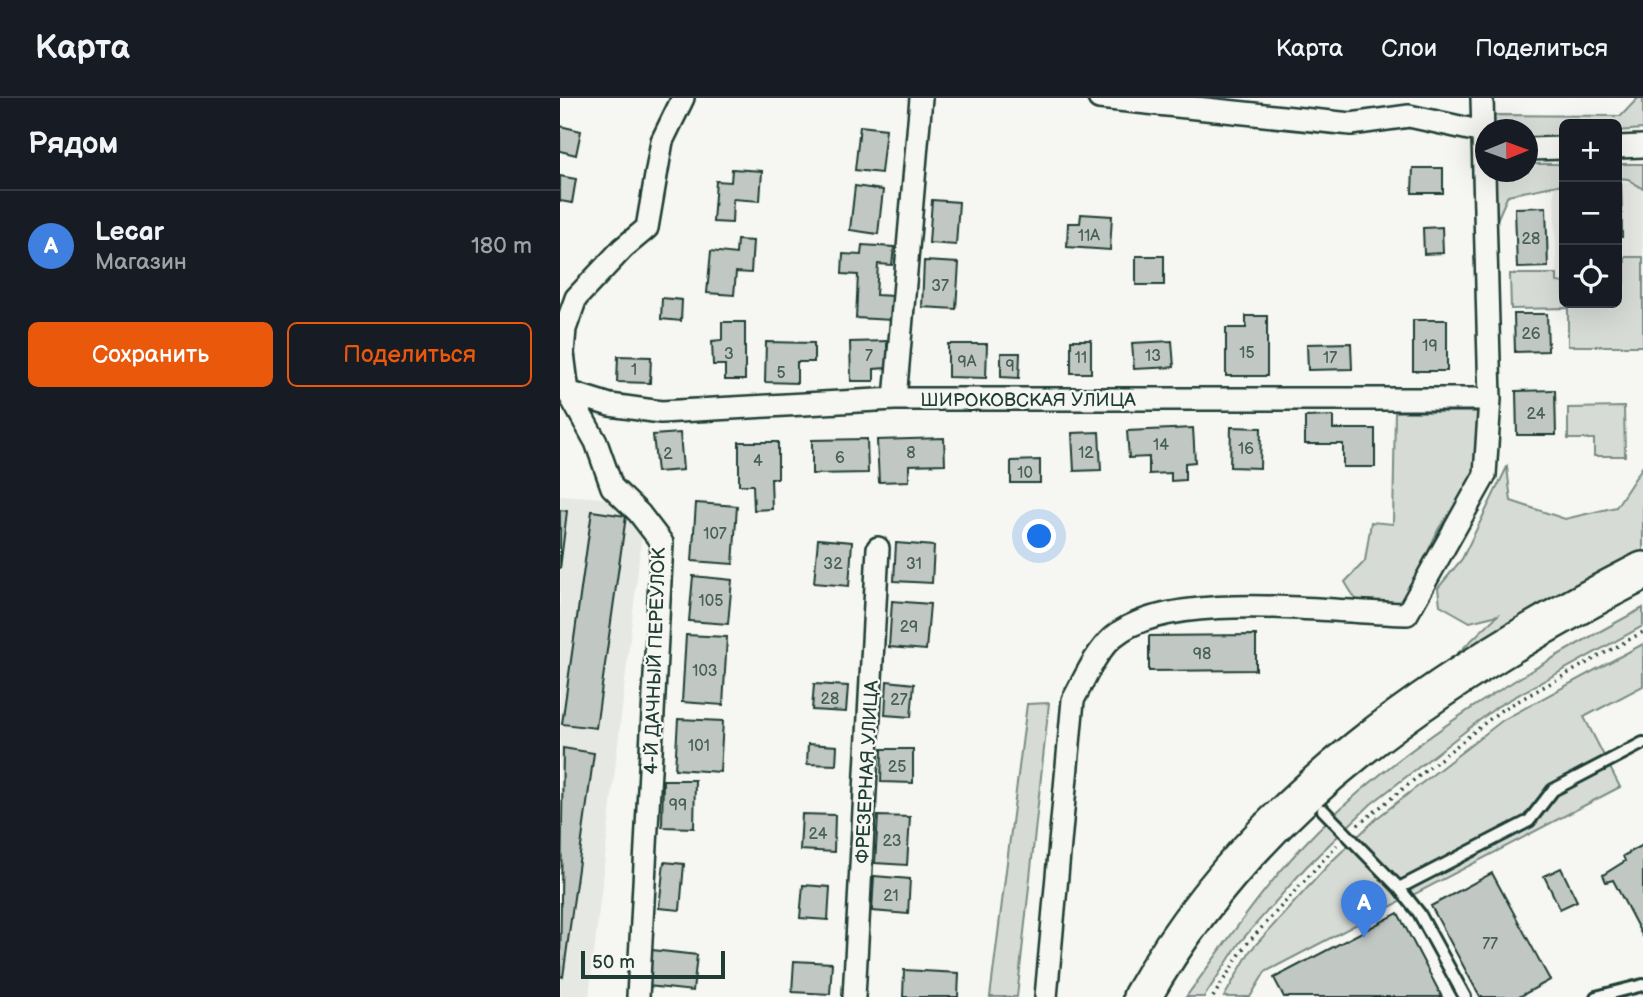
<!DOCTYPE html>
<html lang="ru">
<head>
<meta charset="utf-8">
<style>
	:root { --surface:#171b24; --page:#20242c; --text:#f1f3f6; --muted:#9ea1a6; --line:#363941; --accent:#ea580c }
	body { margin:0; font-family:"Balsamiq Sans",sans-serif; background:var(--page); color:var(--text) }
	.controls { position:absolute; right:21px; top:21px; display:grid; overflow:hidden; border-radius:10px; box-shadow:0 7px 28px #0002 }
	.controls button { width:63px; height:63px; display:grid; place-items:center; padding:0; border:0; border-bottom:2px solid var(--line); background:var(--surface); color:var(--text); font:35px sans-serif }
	.compass { position:absolute; left:915px; top:21px; width:63px; height:63px; border-radius:50%; background:var(--surface); box-shadow:0 7px 28px #0002; rotate:89deg }
	.scale { position:absolute; left:21px; bottom:18px; width:144px; box-sizing:border-box; padding-left:7px; border:4px solid #1f3d34; border-top:0; font-size:19px; line-height:24px; white-space:nowrap; color:#1f3d34; -webkit-text-stroke:5px #f6f6f2; paint-order:stroke }
	.you { position:absolute; left:480px; top:439px; width:24px; height:24px; margin:-18px; border:5px solid #fff; border-radius:50%; background:#1a73e8; box-shadow:0 0 0 10px #1a73e833 }
	.badge { display:grid; place-items:center; width:46px; height:46px; border-radius:50%; background:var(--accent); color:#fff; font-size:23px; font-weight:700 }
	.pin { position:absolute; translate:-50% -58px; filter:drop-shadow(0 2px 4px #0008) }
	.pin::after { content:''; position:absolute; top:37px; width:24px; height:21px; background:inherit; clip-path:polygon(0 0,100% 0,50% 100%) }
	.list { margin:0; padding:0; list-style:none }
	h2 { display:flex; justify-content:space-between; align-items:center; height:91px; margin:0; padding:0 28px; font-size:30px }
	h2 small { font-size:23px; font-weight:400; color:var(--muted) }
	.list li { display:grid; grid-template-columns:46px 1fr auto; gap:21px; align-items:center; box-sizing:border-box; height:112px; padding:0 28px; border-top:2px solid var(--line) }
	.list b { display:block; font-size:26px; white-space:nowrap }
	.list p { margin:0; font-size:23px; white-space:nowrap; color:var(--muted) }
	.list em { font-size:23px; font-style:normal; color:var(--muted) }
	.actions { display:flex; gap:14px; padding:21px 28px }
	.actions a { flex:1; padding:16px 0; border:2px solid var(--accent); border-radius:10px; text-align:center; font-size:24px; color:var(--accent) }
	.actions .main { background:var(--accent); color:#fff }
	.icon { flex:none; width:38px; height:38px; fill:none; stroke:currentColor; stroke-width:2; stroke-linecap:round; stroke-linejoin:round }
	.map { position:relative; flex:none; width:1083px; height:899px; overflow:hidden }
	header { display:flex; align-items:center; gap:42px; box-sizing:border-box; height:98px; padding:0 35px; background:var(--surface); border-bottom:2px solid var(--line) }
	header strong { font-size:33px }
	nav { display:flex; gap:38px; margin-inline-start:auto; font-size:24px }
	main { display:flex }
	aside { flex:1; background:var(--surface) }
	.map>svg:first-child { display:block }
</style>
</head>
<body>
<header>
<strong>Карта</strong>
<nav><a>Карта</a><a>Слои</a><a>Поделиться</a></nav>
</header>
<main>
<aside>
<h2>Рядом<small></small></h2>
<ul class="list">
<li><span class="badge" style="background:#3f7fe0">A</span><div><b>Lecar</b><p>Магазин</p></div><em>180 m</em></li>
</ul>
<div class="actions"><a class="main">Сохранить</a><a>Поделиться</a></div>
</aside>
<div class="map">
<svg width="1083" height="899" viewBox="0 0 1083 899">
	<rect width="100%" height="100%" fill="#f6f6f2"/>
	<filter id="ink" filterUnits="userSpaceOnUse"><feTurbulence type="fractalNoise" baseFrequency=".0143" numOctaves="2"/><feDisplacementMap in="SourceGraphic" scale="14" xChannelSelector="R" yChannelSelector="G"/><feConvolveMatrix kernelMatrix="1 2 1 2 8 2 1 2 1" color-interpolation-filters="sRGB"/></filter>
	<g filter="url(#ink)">
		<path fill="#e6e8e4" d="M1057,84H1083V159H1065V184H1057Z
			M1004,87V185H997L994,89Z
			M0,397L54,401L83,426L29,899H0Z"/>
		<path fill="#d6dbd6" stroke="#7a8c85" stroke-width="2" d="M1078,0H1083V31L1057,33V26H1004V37L968,40V32L935,31L934,17L1061,18Z
			M968,66H999L1003,86L948,97L933,131L932,81L945,74H968Z
			M1057,66H1083V91L1068,81L1057,80Z
			M1065,159H1083V248H1008V210L951,211L950,176H997V184L1004,185V205H1057V184H1065Z
			M1064,309L1065,358H1034V341H1008V310Z
			M835,314H918L919,365L901,400L879,430L844,505L796,502L785,484L805,463L811,424L833,426Z
			M1083,368V453L896,557L938,517L910,524L880,507L878,490L902,461L947,369L951,403L1005,421L1056,409Z
			M1083,510V528L938,608L811,706L746,769L680,844L644,899H626C668,842 708,782 758,732C851,640 969,571 1083,510Z
			M1083,546V588L1024,619L1060,689L705,874L690,899H664L690,853L771,764L817,720L943,622Z
			M489,605L457,899H430L467,606Z"/>
		<path fill="#c1c8c3" stroke="#1f3d34" stroke-width="2" d="M0,28L21,33L16,57L0,53Z
			M300,28L326,31L321,75L295,72Z
			M853,70H883V95H852Z
			M172,71L202,73L200,103L173,101L172,125L153,124L156,83L171,84Z
			M0,78L16,81L12,105L0,103Z
			M1061,86L1062,139H1057V87Z
			M295,88L323,92L318,136L290,132Z
			M372,102L399,104L396,147L369,145Z
			M986,109L988,169L957,170L955,110Z
			M521,116L552,118L550,152L507,149L508,125H520Z
			M882,129L883,155L864,156L863,130Z
			M177,142L193,143L191,175L176,174L174,197L147,195L151,153L176,156Z
			M302,147L334,149L332,167L318,166L316,197L334,198L332,222L296,220L298,177L282,176L283,156L301,157Z
			M576,158H604V187H576Z
			M364,163L399,165L396,211L362,209Z
			M102,200L122,202L121,223L101,221Z
			M954,216H987L988,253L955,254Z
			M686,218H707V278H666V230H686Z
			M853,222H887V273H853Z
			M162,224H185V282H165V267H153L152,243L162,242Z
			M511,242H531V275H511Z
			M327,243V270L314,271V283H291L290,244Z
			M612,243L614,269L574,271L572,245Z
			M206,244L254,245V264H237V285L205,284Z
			M791,245L792,271L748,272L747,246Z
			M388,246H427L426,280L388,279Z
			M441,255H460L459,280L441,279Z
			M58,258L91,259L90,285L57,284Z
			M995,292L996,337H957L956,293Z
			M773,318V331H815V369H783V346H745V319Z
			M671,329L701,330L700,370L670,369Z
			M633,330L635,364L625,365V382L611,383V375L589,376V359L569,360L567,333Z
			M539,334L541,372L514,373L512,335Z
			M120,335L123,372L97,374L93,337Z
			M384,340L385,366L349,367V383L319,384L317,342Z
			M307,341L308,375L252,376V342Z
			M179,344H218V380H211L212,411L194,412L193,387H179Z
			M480,362V385H451V363Z
			M136,405L177,408L173,466L132,463Z
			M0,412L7,413L0,471Z
			M32,413L66,418L36,630L2,626Z
			M258,441L292,444L289,488L254,485Z
			M336,445L374,448L372,485L334,483Z
			M133,478L172,482L168,526L129,523Z
			M332,503L370,506L366,552L329,549Z
			M126,537L167,539L163,607L122,604Z
			M696,537V572L589,573V538Z
			M327,583L354,586L351,619L325,617Z
			M254,586L288,588L286,614L252,612Z
			M118,621L163,623L160,674L115,671Z
			M248,646L277,648L276,667L247,666Z
			M3,650L34,655L3,879L0,878Z
			M322,651H353V685L321,684Z
			M103,682H135L134,730L102,729Z
			M242,716L275,717L274,754L240,752Z
			M318,718L350,719L347,767L315,765Z
			M1083,747V839L1053,782L1046,784L1043,777L1065,763L1063,758Z
			M104,764L124,766L120,812L99,810Z
			M1001,770L1017,803L1000,811L984,778Z
			M932,775L990,882L959,899H920L871,808Z
			M314,778L350,781L348,816L312,813Z
			M243,787L270,789L268,822L240,820Z
			M838,815L882,899H724L714,880Z
			M92,852L137,857L133,893L88,888Z
			M234,863L272,865L270,896L232,894Z
			M344,872L399,875L398,899H343Z"/>
		<g fill="none" stroke-linecap="round" stroke-linejoin="round">
			<g stroke="#1f3d34" stroke-width="16">
				<path id="lane" d="M763,712L839,790L859,815L905,899
					M839,790L969,723L993,692L1083,645
					M1036,899L1083,887"/>
			</g>
			<g stroke="#1f3d34" stroke-width="26">
				<path id="street" d="M539,0L791,26L849,18L923,34
					M1057,49L1083,48
					M968,51L1004,50
					M8,294L50,307L101,314L335,301H930
					M335,301L361,0
					M78,899L102,445L79,415L52,389L36,344L8,294L3,255L5,231L16,200L63,150L87,130L102,43L123,0
					M294,899L318,450
					M486,899L513,602C524,582 535,555 553,539C610,490 774,515 847,516L925,377L930,301L922,0"/>
			</g>
			<g stroke="#1f3d34" stroke-width="42">
				<path id="highway" d="M582,899C693,701 886,574 1083,473"/>
			</g>
			<path stroke="#1f3d34" stroke-width="3.5" stroke-dasharray="2 5" stroke-linecap="butt" d="M798,727L940,613L1083,534
				M653,899L685,848L777,747"/>
			<use href="#lane" stroke="#f6f6f2" stroke-width="10"/>
			<use href="#street" stroke="#f6f6f2" stroke-width="21"/>
			<use href="#highway" stroke="#f6f6f2" stroke-width="37"/>
		</g>
	</g>
	<g text-anchor="middle" stroke-width="5" stroke-linejoin="round" paint-order="stroke">
		<g font-size="16" fill="#486058">
			<text x="529" y="143">11А</text>
			<text x="971" y="146">28</text>
			<text x="380" y="193">37</text>
			<text x="971" y="241">26</text>
			<text x="870" y="253">19</text>
			<text x="687" y="260">15</text>
			<text x="169" y="261">3</text>
			<text x="309" y="263">7</text>
			<text x="593" y="263">13</text>
			<text x="521" y="265">11</text>
			<text x="770" y="265">17</text>
			<text x="407" y="269">9А</text>
			<text x="450" y="273">9</text>
			<text x="74" y="277">1</text>
			<text x="221" y="280">5</text>
			<text x="976" y="321">24</text>
			<text x="601" y="352">14</text>
			<text x="686" y="356">16</text>
			<text x="351" y="360">8</text>
			<text x="526" y="360">12</text>
			<text x="108" y="361">2</text>
			<text x="280" y="365">6</text>
			<text x="198" y="368">4</text>
			<text x="465" y="380">10</text>
			<text x="155" y="441">107</text>
			<text x="273" y="471">32</text>
			<text x="354" y="471">31</text>
			<text x="151" y="508">105</text>
			<text x="349" y="534">29</text>
			<text x="642" y="561">98</text>
			<text x="145" y="578">103</text>
			<text x="270" y="606">28</text>
			<text x="339" y="607">27</text>
			<text x="139" y="653">101</text>
			<text x="337" y="674">25</text>
			<text x="118" y="712">99</text>
			<text x="258" y="741">24</text>
			<text x="332" y="748">23</text>
			<text x="331" y="803">21</text>
			<text x="930" y="851">77</text>
		</g>
		<g font-size="19" fill="#1f3d34" stroke="#f6f6f2">
			<text x="468" y="308">ШИРОКОВСКАЯ УЛИЦА</text>
			<text transform="translate(94 563) rotate(-88)" y="7">4-Й ДАЧНЫЙ ПЕРЕУЛОК</text>
			<text transform="translate(306 674) rotate(-87)" y="7">ФРЕЗЕРНАЯ УЛИЦА</text>
		</g>
	</g>
</svg>
<div class="controls">
<button>+</button>
<button>−</button>
<button><svg class="icon" aria-label="locate" viewBox="0 0 24 24"><circle cx="12" cy="12" r="6"/><path d="M12 2v4M12 18v4M2 12h4M18 12h4"/></svg></button>
</div>
<svg class="compass" viewBox="-18 -18 36 36"><path d="M0-13l5 13h-10z" fill="#e53935"/><path d="M0 13l5-13h-10z" fill="#9ea1a6"/></svg>
<div class="scale">50 m</div>
<div class="you"></div>
<div class="pin badge" style="left:804px;top:840px;background:#3f7fe0">A</div>
</div>
</main>
</body>
</html>
